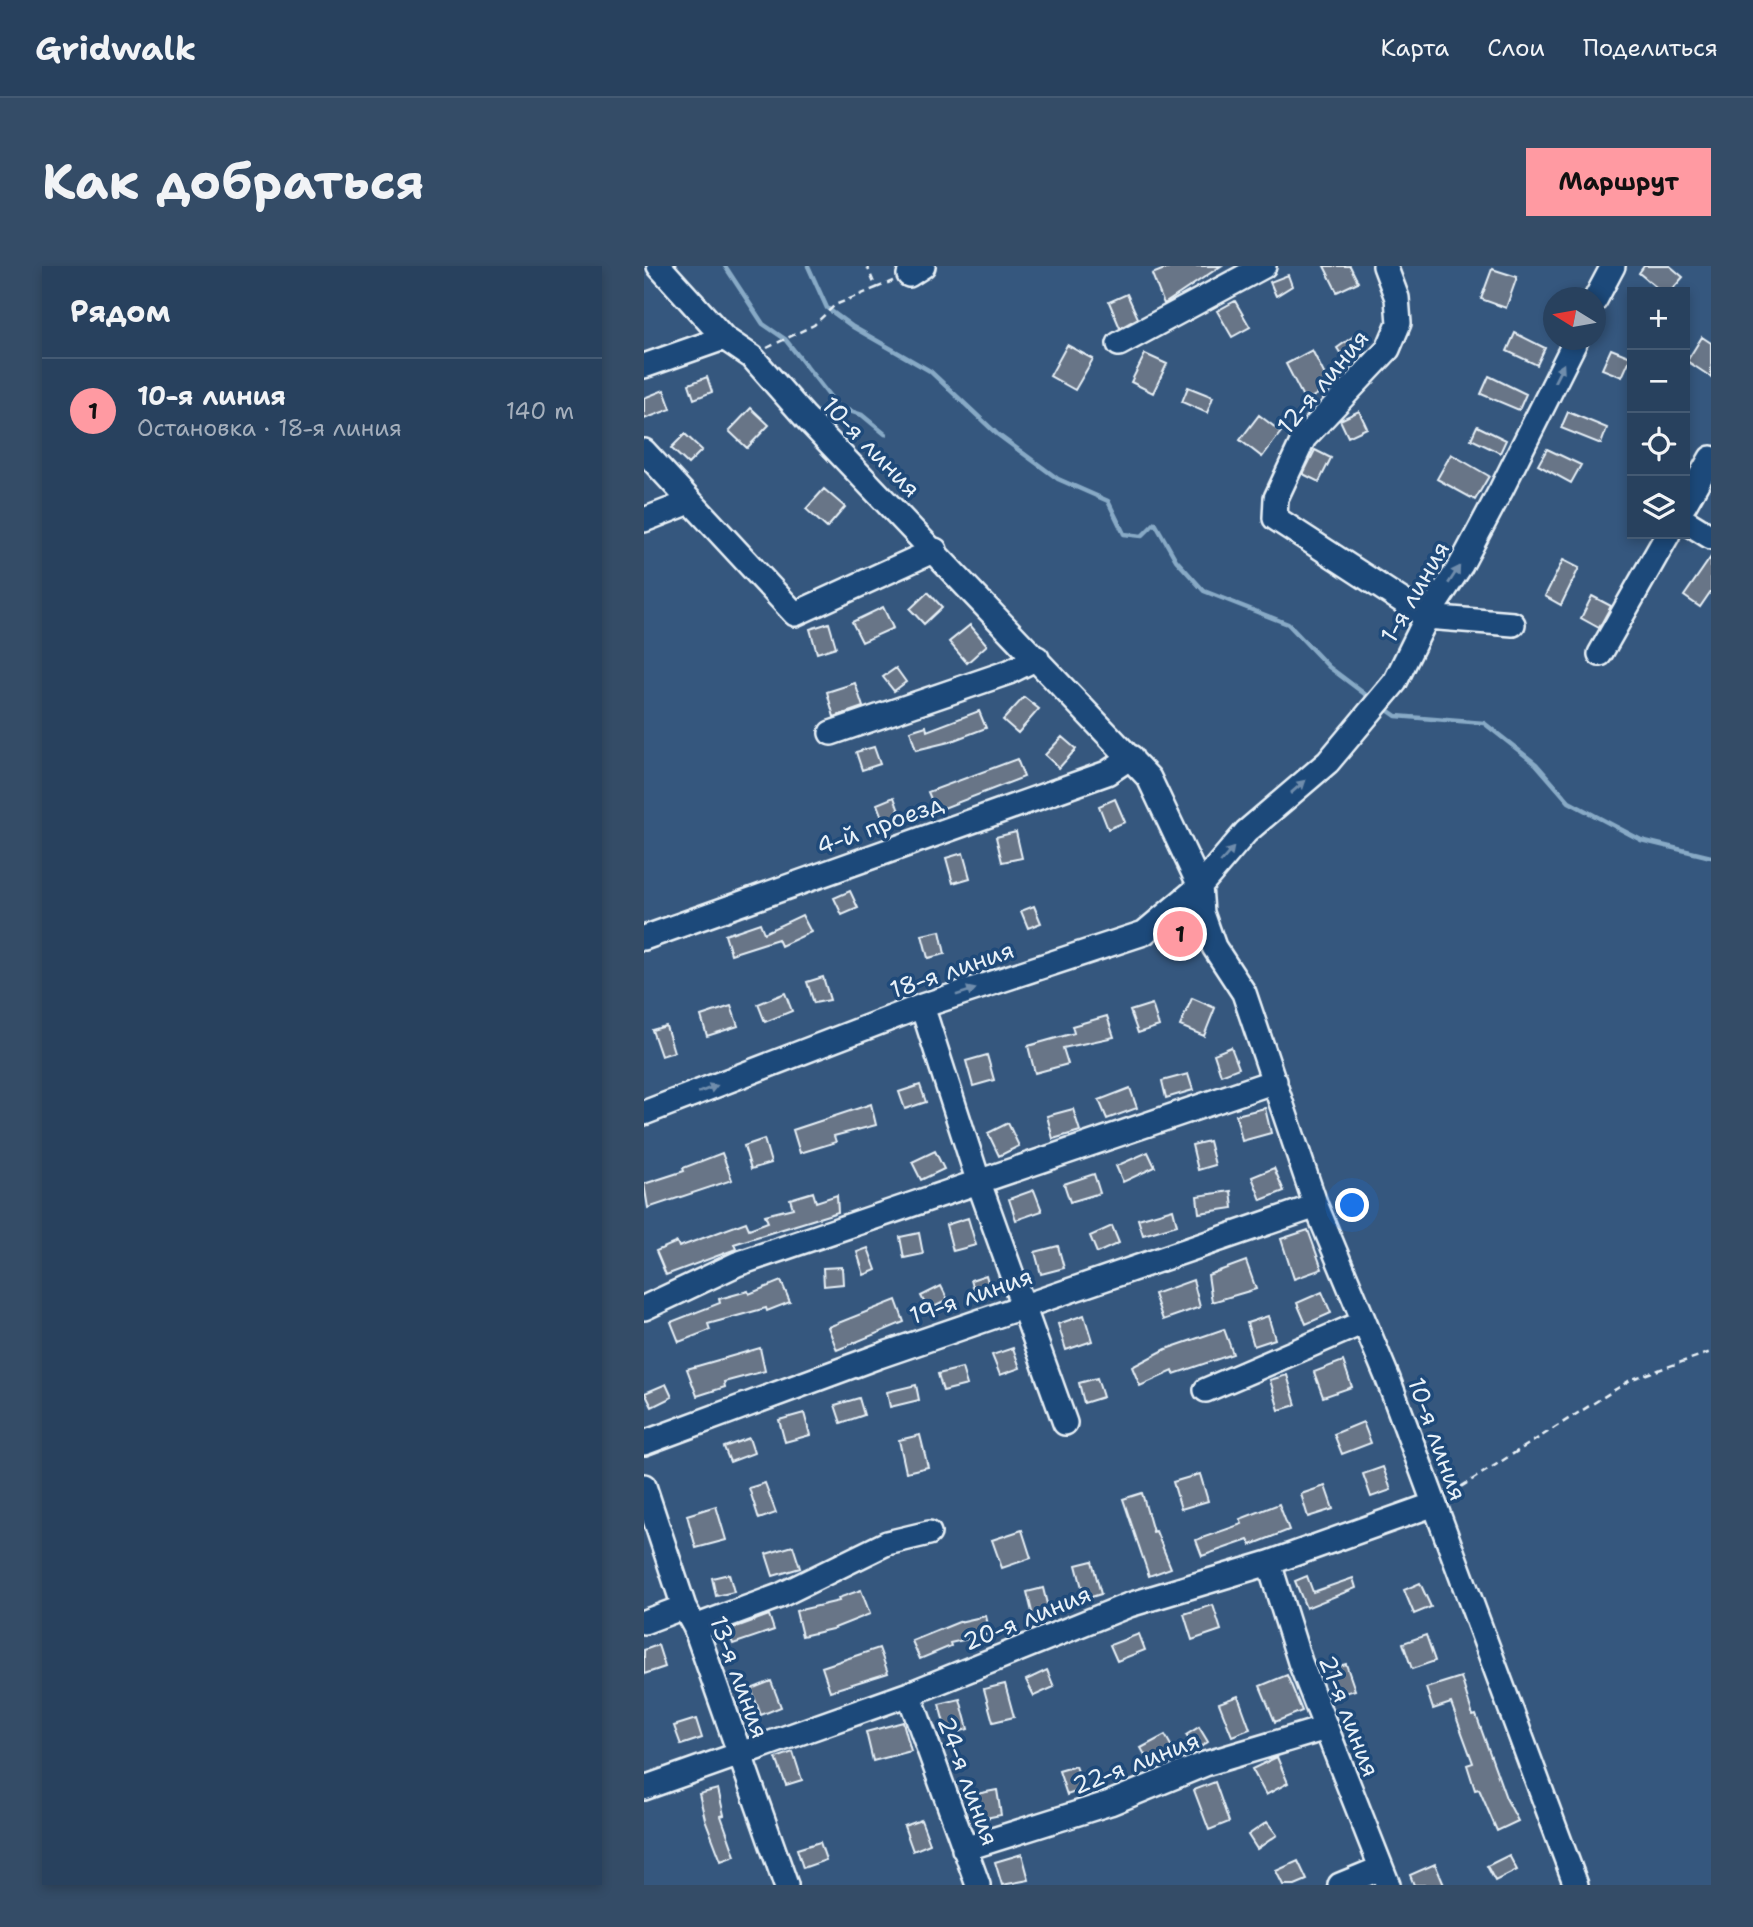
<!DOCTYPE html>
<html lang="ru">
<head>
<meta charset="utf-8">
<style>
	:root { --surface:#28415e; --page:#344c67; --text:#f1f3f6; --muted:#a5afbc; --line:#445a73; --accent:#ff9aa2 }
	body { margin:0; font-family:"Shantell Sans",sans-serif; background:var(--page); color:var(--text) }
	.controls { position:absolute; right:21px; top:21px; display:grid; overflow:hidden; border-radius:0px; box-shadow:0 4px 10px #0003 }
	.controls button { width:63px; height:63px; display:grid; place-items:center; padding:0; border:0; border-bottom:2px solid var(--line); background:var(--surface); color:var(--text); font:35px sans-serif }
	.compass { position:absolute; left:899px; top:21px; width:63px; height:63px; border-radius:50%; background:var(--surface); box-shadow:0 4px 10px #0003; rotate:281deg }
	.you { position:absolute; left:709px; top:940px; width:24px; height:24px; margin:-18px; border:5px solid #fff; border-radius:50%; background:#1a73e8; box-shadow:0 0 0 10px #1a73e833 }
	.badge { display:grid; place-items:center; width:46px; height:46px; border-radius:50%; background:var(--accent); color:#111; font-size:23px; font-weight:700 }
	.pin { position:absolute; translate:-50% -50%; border:4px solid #fff; box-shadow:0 2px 7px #0006 }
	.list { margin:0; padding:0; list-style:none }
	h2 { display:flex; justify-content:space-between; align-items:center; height:91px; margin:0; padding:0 28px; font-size:30px }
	h2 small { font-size:23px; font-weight:400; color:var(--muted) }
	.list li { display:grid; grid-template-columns:46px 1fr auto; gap:21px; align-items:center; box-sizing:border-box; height:105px; padding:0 28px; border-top:2px solid var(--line) }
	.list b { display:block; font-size:26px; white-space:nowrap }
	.list p { margin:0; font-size:23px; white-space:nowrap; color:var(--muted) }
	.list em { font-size:23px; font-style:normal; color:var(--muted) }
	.icon { flex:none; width:38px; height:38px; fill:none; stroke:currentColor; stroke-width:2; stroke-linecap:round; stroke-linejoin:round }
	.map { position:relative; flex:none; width:1067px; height:1619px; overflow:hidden; border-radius:0px }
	header { display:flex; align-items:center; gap:42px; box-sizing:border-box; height:98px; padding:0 35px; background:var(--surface); border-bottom:2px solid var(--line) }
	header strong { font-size:33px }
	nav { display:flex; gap:38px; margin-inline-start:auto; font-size:24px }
	.intro { display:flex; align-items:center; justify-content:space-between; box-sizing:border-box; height:168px; padding:0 42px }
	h1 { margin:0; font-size:49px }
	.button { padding:18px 32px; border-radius:0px; background:var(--accent); color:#111; font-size:24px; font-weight:700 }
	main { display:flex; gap:42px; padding:0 42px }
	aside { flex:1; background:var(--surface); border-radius:0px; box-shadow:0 4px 10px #0003 }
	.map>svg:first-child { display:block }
</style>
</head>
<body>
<header>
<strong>Gridwalk</strong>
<nav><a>Карта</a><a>Слои</a><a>Поделиться</a></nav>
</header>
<div class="intro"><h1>Как добраться</h1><a class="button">Маршрут</a></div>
<main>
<aside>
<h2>Рядом<small></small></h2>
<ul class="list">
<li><span class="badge">1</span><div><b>10-я линия</b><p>Остановка · 18-я линия</p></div><em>140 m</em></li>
</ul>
</aside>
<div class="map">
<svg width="1067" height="1619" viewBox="0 0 1067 1619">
	<rect width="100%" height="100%" fill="#35577e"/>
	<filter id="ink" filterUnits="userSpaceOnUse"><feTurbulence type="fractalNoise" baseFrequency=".0143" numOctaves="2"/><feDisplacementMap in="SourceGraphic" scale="14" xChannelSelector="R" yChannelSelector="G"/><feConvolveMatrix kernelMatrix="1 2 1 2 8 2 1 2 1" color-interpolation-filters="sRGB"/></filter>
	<g filter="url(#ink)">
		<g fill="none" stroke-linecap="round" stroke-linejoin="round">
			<path stroke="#88aac6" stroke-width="4.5" d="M81,0L119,58L141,73L194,141L218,149L241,168
				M164,0L183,42L209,61L286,105L353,168L414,213L464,235L480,268L498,270L511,257L532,294L560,325L644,358L685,401L726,432
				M739,441L752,450L840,457L892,498L925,536L997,574L1067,591"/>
		</g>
		<path fill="#687587" stroke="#e8f1f8" stroke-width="2" d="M528,0H577L520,38L508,8Z
			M680,0H706L714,16L693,26Z
			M1000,0H1026L1039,11L1026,26H1018L995,7Z
			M848,3L873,11L862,42L837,33Z
			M644,9L648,20L632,30L626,16Z
			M483,28L494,52L476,62L465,36Z
			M591,35L606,61L588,71L573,45Z
			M871,67L901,82L893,99L863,85Z
			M710,70L721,87L706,102L693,82Z
			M1058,71L1067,77V111L1043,95Z
			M423,79L449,93L431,124L406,110Z
			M967,83L987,91L978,111L958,103Z
			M668,84L687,121L661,135L642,98Z
			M501,88L523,98L509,127L487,116Z
			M845,110L882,128L875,144L837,128Z
			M63,111L68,126L50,133L45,118Z
			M544,121L569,131L563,147L538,136Z
			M20,124L27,143L0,153V132Z
			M107,142L125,159L103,182L85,165Z
			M715,145L723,162L704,171L696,154Z
			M924,146L963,162L957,178L917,162Z
			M615,149L637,166L618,191L596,174Z
			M833,160L862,174L856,187L827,173Z
			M41,168L58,184L44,198L27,182Z
			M903,183L937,199L927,217L894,199Z
			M671,184L687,192L675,216L659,208Z
			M807,188L845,210L831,234L793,213Z
			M180,223L201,241L183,262L162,243Z
			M1067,291V325L1056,341L1040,330Z
			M919,294L935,302L917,339L901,330Z
			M284,326L298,341L280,358L266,343Z
			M948,330L967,340L955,362L937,352Z
			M239,341L249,362L218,376L208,356Z
			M185,357L192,381L173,387L166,363Z
			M326,359L343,379L323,397L305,376Z
			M252,402L262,416L250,425L239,411Z
			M211,417L219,441L190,451L183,426Z
			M380,431L395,443L374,467L359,454Z
			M335,445L342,462L305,476L272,484L266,465L282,460L283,465Z
			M418,471L432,483L415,502L401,489Z
			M230,481L236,498L218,504L212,486Z
			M373,493L380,511L292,545L284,526Z
			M250,531L258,554L241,560L233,538Z
			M471,533L481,556L464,563L455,540Z
			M372,566L378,592L358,596L352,571Z
			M319,587L326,612L309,617L302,592Z
			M206,625L214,642L198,649L190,632Z
			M390,640L397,657L384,662L377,645Z
			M158,649L167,666L137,680L134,673L87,688L81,669L116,657L120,667Z
			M296,665L301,688L284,692L278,669Z
			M179,711L186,734L170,737L163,716Z
			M141,727L148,745L121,756L114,738Z
			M548,732L571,742L560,770L536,760Z
			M508,738L515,760L494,767L486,745Z
			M87,740L94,760L63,770L57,750Z
			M463,750L470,771L419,782L424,798L391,807L384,780L430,767L428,760Z
			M22,760L30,786L17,790L8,764Z
			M587,781L595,802L577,809L570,788Z
			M343,789L350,814L329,820L322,795Z
			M544,808L549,824L522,832L518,815Z
			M276,819L282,836L261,843L255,826Z
			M486,822L493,842L463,853L455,834Z
			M227,838L232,859L190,870L192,876L156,887L149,864Z
			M621,842L627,867L598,875L592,849Z
			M429,843L436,865L409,873L403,850Z
			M364,857L375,880L355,890L344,867Z
			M120,873L127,897L107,903L100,880Z
			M565,875L571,899L554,904L548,879Z
			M291,885L300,903L277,914L268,896Z
			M504,886L511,901L479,916L472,900Z
			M78,887L88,914L4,942L0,918L40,905L39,902Z
			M630,902L640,925L617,934L608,911Z
			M450,908L456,927L426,936L420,918Z
			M390,924L398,945L372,954L365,933Z
			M587,925L589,942L555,947L553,930Z
			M169,926L172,936L193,929L194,946L90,978L92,983L22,1009L12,985L33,976L35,981L102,956L105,963L124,956L121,949L149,942L146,933Z
			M529,943L533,959L499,969L494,953Z
			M324,952L332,979L309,985L302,959Z
			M468,960L475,977L453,987L446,970Z
			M664,964L678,1003L650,1013L637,973Z
			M275,967L279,988L260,992L256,971Z
			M414,980L420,1002L397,1008L391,986Z
			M224,982L232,1004L220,1009L213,986Z
			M602,995L612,1023L568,1036L564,1009Z
			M198,1001L199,1018L180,1020L179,1002Z
			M342,1009L347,1027L332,1031L327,1014Z
			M549,1014L556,1041L519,1054L510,1028Z
			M137,1015L146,1036L123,1045L122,1042L64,1058L66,1064L35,1076L27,1056L76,1037L75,1033L104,1025L105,1028Z
			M297,1020L304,1034L284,1044L277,1030Z
			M678,1026L687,1047L662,1058L653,1037Z
			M252,1034L260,1056L193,1084L184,1061Z
			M440,1049L448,1075L422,1084L414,1058Z
			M624,1050L631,1073L610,1080L603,1057Z
			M580,1063L589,1088L530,1108L529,1105L496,1120L488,1101L522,1083Z
			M116,1082L121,1105L80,1116L81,1121L53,1130L43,1103Z
			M369,1082L376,1102L356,1109L348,1089Z
			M699,1095L708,1121L679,1131L670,1106Z
			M318,1102L323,1119L299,1125L294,1108Z
			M643,1109L652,1139L635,1144L626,1114Z
			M453,1112L459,1131L440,1137L435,1117Z
			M22,1118L28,1131L8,1141L1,1127Z
			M272,1119L275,1134L246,1141L243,1126Z
			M215,1132L220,1149L197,1157L191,1139Z
			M160,1147L166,1169L141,1176L135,1154Z
			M719,1156L727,1177L698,1188L690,1168Z
			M276,1169L284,1201L262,1206L255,1174Z
			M105,1172L110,1187L86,1196L80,1181Z
			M739,1201L747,1224L727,1231L719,1208Z
			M556,1208L564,1235L537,1243L529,1216Z
			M121,1217L132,1247L115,1253L105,1222Z
			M681,1220L689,1243L664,1251L657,1228Z
			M498,1227L509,1266L512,1265L527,1302L505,1310L479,1233Z
			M635,1238L645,1264L607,1279L604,1274L558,1290L552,1274L598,1258L596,1253Z
			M72,1240L82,1274L52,1282L43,1249Z
			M378,1264L387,1292L358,1302L348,1274Z
			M149,1280L156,1302L129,1310L122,1288Z
			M448,1295L457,1328L441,1333L432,1299Z
			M85,1308L90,1326L72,1330L68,1312Z
			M663,1310L669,1326L709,1312L712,1322L662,1342L651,1315Z
			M776,1317L787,1341L770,1348L760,1324Z
			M399,1322L406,1350L390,1354L383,1326Z
			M217,1324L226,1348L188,1363L158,1370L152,1345L195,1335L194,1332Z
			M569,1339L577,1364L548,1374L540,1348Z
			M125,1349L130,1364L89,1378L84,1364Z
			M342,1350L346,1368L306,1377L307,1380L276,1393L268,1375L315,1356Z
			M495,1368L501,1384L473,1395L466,1379Z
			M782,1369L791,1395L768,1403L759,1377Z
			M14,1379L21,1401L0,1408V1384Z
			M235,1382L244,1407L186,1425L178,1401Z
			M702,1398L711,1424L693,1429L685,1403Z
			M403,1404L410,1421L390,1430L382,1414Z
			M643,1409L658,1445L631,1456L616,1420Z
			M817,1411L829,1450L832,1449L862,1532L874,1555L853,1565L835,1523L831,1524L823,1499L829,1497L807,1437L789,1443L782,1422Z
			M127,1415L137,1441L117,1449L107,1423Z
			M361,1418L370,1451L349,1456L340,1423Z
			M594,1430L606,1463L588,1470L575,1437Z
			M316,1433L324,1463L303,1469L295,1438Z
			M52,1453L58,1472L37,1479L30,1460Z
			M259,1456L267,1485L229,1495L222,1466Z
			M555,1461L564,1476L552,1484L542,1469Z
			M521,1469L529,1483L505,1496L497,1482Z
			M149,1486L158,1514L142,1519L132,1492Z
			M633,1491L644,1517L622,1529L608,1503Z
			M432,1500L440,1523L423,1529L415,1505Z
			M571,1516L585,1556L565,1564L550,1524Z
			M74,1523L80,1549L77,1550L91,1590L77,1595L61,1553L55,1528Z
			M353,1524L357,1549L331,1554L327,1529Z
			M277,1554L286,1578L269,1585L260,1560Z
			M623,1556L633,1569L613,1583L604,1569Z
			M176,1576L182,1594L159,1602L153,1583Z
			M378,1588L385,1614L358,1619L351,1596Z
			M865,1589L873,1604L851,1615L843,1600Z
			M654,1595L663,1614L651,1619H639L632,1605Z
			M791,1598L800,1619H770L766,1609Z"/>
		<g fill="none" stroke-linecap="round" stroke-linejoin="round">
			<g stroke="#e8f1f8" stroke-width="28">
				<path id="minor" d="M15,0L80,72L108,91L161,151L505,512L556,620L558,647L570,681L600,727L672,940L744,1113L932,1619
					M741,0L753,32L755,57L744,83L660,172L632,232L631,252L783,351L869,358
					M265,9L279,0
					M951,34L969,0
					M475,78L620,0
					M0,100L80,72
					M0,185L151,348L291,284
					M1041,238L1067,192
					M0,254L46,236
					M1041,255L1067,271
					M956,388L1024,268
					M187,467L365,406L393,392
					M0,672L463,507L487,491
					M278,740L335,917L421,1157
					M0,847L278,740L500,667L556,620L602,566L684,496L751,416L783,351L817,299L857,224L932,74
					M0,1042L93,998L631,815
					M562,1124L720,1056
					M0,1177L235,1090L672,940
					M0,1220L40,1341L51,1361L142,1619
					M625,1297L656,1396L744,1619
					M0,1356L40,1341
					M51,1361L135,1330L243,1277L285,1267
					M265,1428L334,1619
					M0,1522L265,1428L485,1339L625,1297L788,1239
					M320,1583L466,1537L561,1498L682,1462
					M696,1619L737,1602"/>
			</g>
			<path stroke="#e8f1f8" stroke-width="2.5" stroke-dasharray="7 5" stroke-linecap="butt" d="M232,22L249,15
				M123,82L170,59L191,39L232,22L223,0
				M807,1227L988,1113L1067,1086"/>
			<use href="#minor" stroke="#1f4a7a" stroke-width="23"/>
		</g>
		<defs><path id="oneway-solid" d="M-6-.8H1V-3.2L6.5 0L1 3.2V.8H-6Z" transform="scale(1.75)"/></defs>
		<g fill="#6f8dac">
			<use href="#oneway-solid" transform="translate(915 107) rotate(-63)"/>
			<use href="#oneway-solid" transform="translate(810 309) rotate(-57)"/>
			<use href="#oneway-solid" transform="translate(654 521) rotate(-41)"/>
			<use href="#oneway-solid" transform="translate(583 589) rotate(-49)"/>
			<use href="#oneway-solid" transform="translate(322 726) rotate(-18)"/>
			<use href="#oneway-solid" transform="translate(64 823) rotate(-21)"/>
		</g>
	</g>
	<g text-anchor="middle" stroke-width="7" stroke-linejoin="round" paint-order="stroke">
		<g font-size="24" fill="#e8f1f8" stroke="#1f4a7a">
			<text transform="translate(679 116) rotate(-50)" y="8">12-я линия</text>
			<text transform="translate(227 181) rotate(46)" y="8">10-я линия</text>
			<text transform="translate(771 326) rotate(-60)" y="8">1-я линия</text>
			<text transform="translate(236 559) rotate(-20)" y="8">4-й проезд</text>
			<text transform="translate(308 704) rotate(-19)" y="8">18-я линия</text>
			<text transform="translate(327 1030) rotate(-19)" y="8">19-я линия</text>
			<text transform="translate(793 1173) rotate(70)" y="8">10-я линия</text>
			<text transform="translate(383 1352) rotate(-22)" y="8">20-я линия</text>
			<text transform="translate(95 1411) rotate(70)" y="8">13-я линия</text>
			<text transform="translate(705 1450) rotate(69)" y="8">21-я линия</text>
			<text transform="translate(492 1497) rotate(-21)" y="8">22-я линия</text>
			<text transform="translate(324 1515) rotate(70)" y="8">24-я линия</text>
		</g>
	</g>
</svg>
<div class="controls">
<button>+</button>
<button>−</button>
<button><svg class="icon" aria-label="locate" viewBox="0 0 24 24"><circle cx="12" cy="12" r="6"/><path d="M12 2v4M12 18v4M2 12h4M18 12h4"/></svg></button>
<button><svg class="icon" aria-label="layers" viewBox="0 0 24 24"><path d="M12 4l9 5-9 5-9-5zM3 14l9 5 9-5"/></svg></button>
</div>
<svg class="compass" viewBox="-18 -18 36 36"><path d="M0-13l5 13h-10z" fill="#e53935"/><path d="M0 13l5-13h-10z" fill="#a5afbc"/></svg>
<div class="you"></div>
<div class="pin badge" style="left:536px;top:668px">1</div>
</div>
</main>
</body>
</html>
